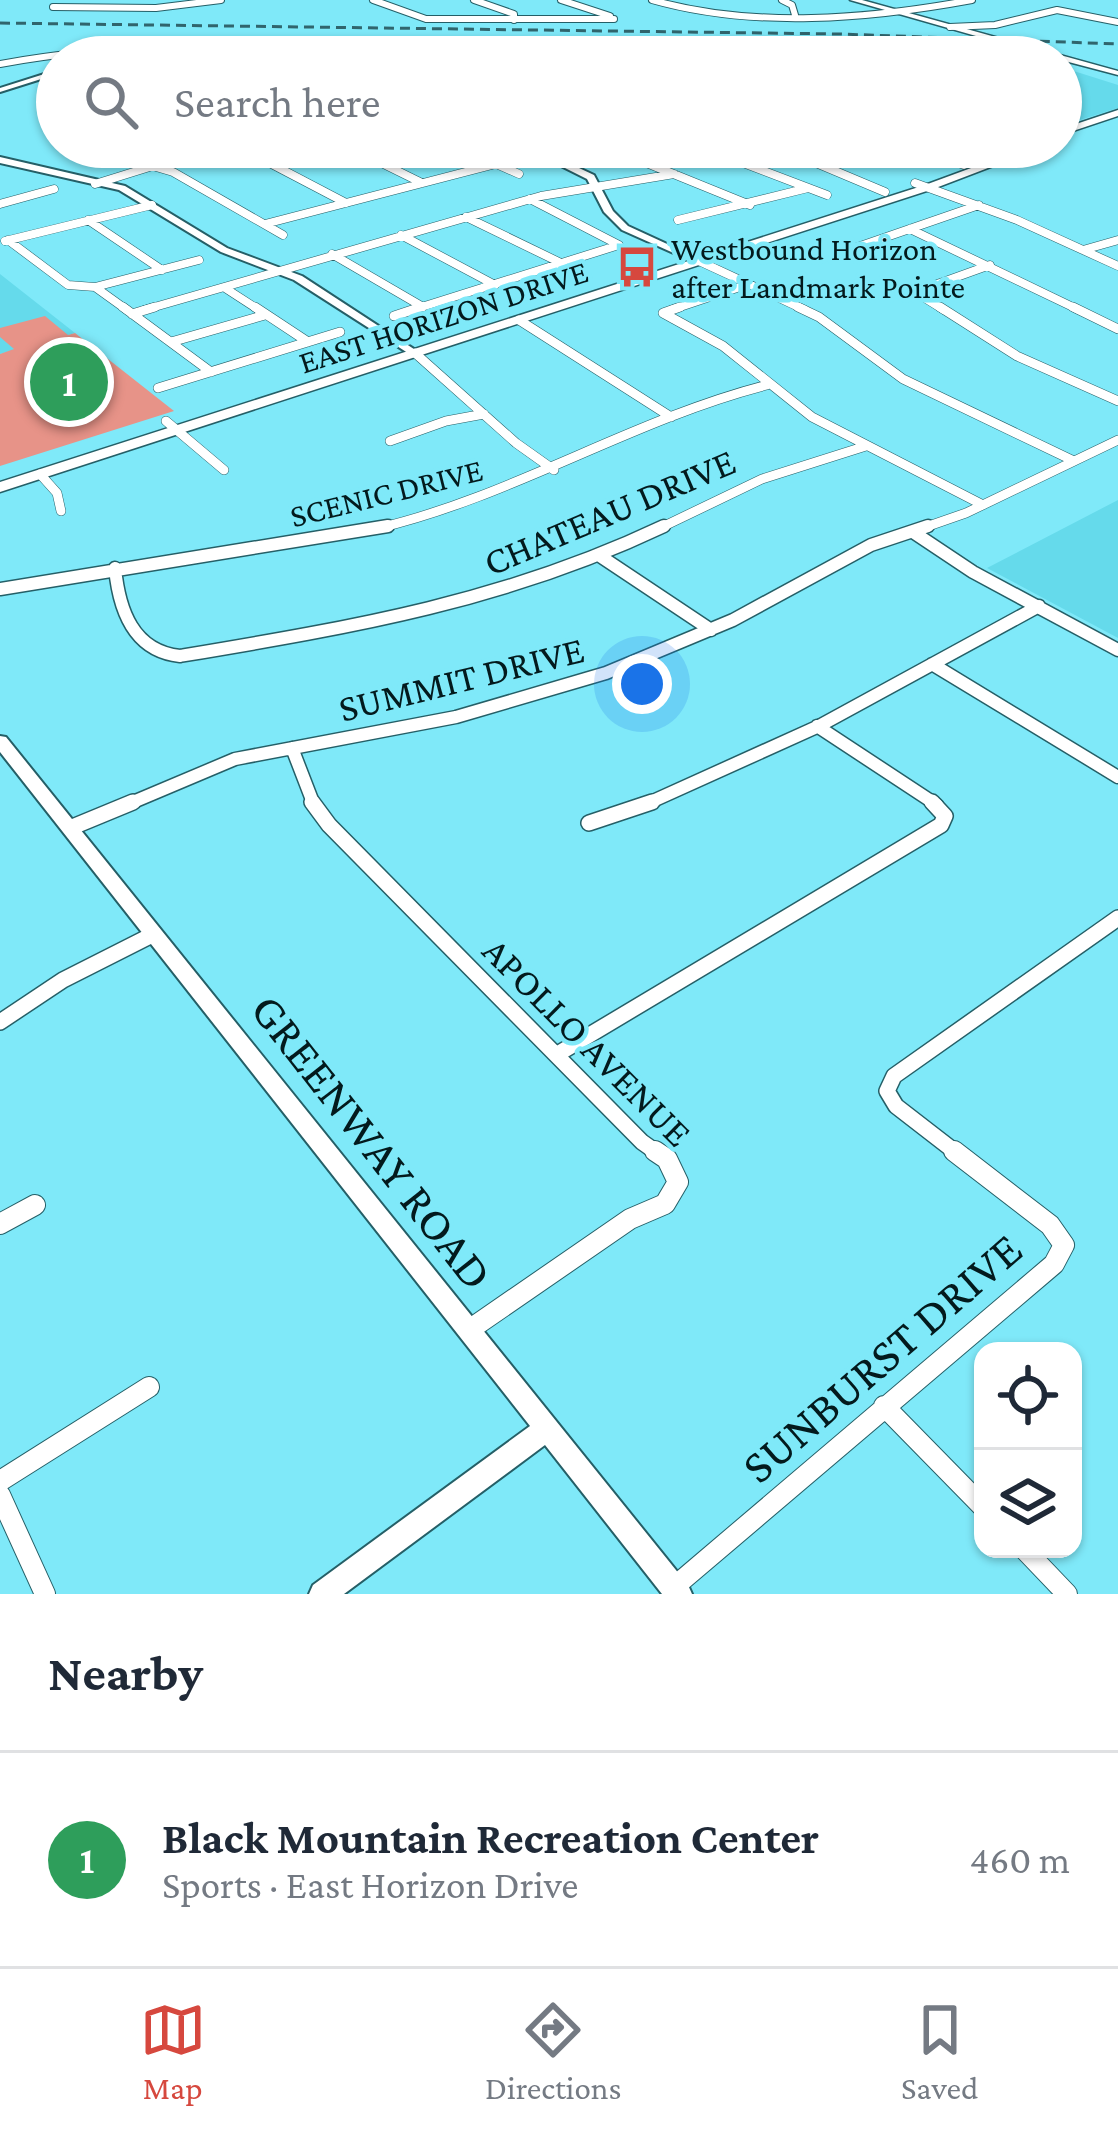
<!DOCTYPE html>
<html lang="en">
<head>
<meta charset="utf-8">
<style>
	:root { --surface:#fff; --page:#f2f2f3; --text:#1f2937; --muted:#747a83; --line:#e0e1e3; --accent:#d6483e }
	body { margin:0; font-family:"Crimson Pro",serif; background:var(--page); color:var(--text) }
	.controls { position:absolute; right:36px; bottom:36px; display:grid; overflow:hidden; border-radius:24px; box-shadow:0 3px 9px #0004 }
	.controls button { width:108px; height:108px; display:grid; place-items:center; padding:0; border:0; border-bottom:3px solid var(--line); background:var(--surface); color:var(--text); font:60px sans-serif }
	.you { position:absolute; left:642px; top:684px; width:42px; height:42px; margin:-30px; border:9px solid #fff; border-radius:50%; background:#1a73e8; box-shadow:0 0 0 18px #1a73e833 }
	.badge { display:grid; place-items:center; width:78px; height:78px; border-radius:50%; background:var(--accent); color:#fff; font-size:39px; font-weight:700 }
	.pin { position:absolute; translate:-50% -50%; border:6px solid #fff; box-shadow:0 3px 12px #0006 }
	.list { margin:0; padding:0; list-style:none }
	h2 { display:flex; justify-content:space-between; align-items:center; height:156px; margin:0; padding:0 48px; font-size:51px }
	h2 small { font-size:39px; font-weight:400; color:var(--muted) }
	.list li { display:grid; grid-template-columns:78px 1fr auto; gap:36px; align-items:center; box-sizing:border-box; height:216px; padding:0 48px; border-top:3px solid var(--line) }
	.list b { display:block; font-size:45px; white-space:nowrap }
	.list p { margin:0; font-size:39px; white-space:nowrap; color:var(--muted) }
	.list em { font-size:39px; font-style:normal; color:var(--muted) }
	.icon { flex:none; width:66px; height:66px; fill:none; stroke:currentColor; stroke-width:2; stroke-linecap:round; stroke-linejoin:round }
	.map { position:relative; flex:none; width:1118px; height:1594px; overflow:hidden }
	.search { position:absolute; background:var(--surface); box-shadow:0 3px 9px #0004; left:36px; right:36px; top:36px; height:132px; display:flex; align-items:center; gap:30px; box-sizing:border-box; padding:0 42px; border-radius:66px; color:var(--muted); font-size:45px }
	.sheet { height:372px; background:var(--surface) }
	nav { display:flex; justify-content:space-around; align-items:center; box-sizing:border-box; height:168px; border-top:3px solid var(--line); background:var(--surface); font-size:33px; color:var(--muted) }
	nav a { display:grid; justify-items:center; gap:6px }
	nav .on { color:var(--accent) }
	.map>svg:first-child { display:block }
</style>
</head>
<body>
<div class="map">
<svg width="1118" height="1594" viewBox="0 0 1118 1594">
	<rect width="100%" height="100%" fill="#7fe9f9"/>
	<path fill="#65daeb" d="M1061,67L1118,85V108L1061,126Z
		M0,274L75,333L0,354Z
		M1118,500V638L987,568Z"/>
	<path fill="#e79388" d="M45,316L68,335L75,333L174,411L0,466V354L14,349L0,337V328Z"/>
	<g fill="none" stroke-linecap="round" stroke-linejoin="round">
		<g stroke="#255f67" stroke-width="8">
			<path id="minor-far5" d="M373,0L426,19H614
				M474,0L514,14V20
				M561,0L610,16
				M652,0C754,29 869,19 972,0
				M782,0L792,5L795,15
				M53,7L156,8L221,0
				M950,27L995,25L1057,10L1118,22
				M453,50L469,57
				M741,53L946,57
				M633,57L703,43L750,55
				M0,64C134,39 255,47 390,51"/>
		</g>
		<g stroke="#255f67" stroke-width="9">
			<path id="minor-far4" d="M88,147L173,172L283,235
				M239,147L346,203
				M349,147L422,183
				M458,147L519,174
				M607,147L750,205
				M701,147L827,195
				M778,147L885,192
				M911,147L964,165
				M915,183L1017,220L1118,266
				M95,184L156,165
				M530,199L619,245
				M0,204L54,189
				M466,217L563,264
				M88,220L162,270
				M678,220L808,188
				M265,224L496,164
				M910,229L1079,310
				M401,235L495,285
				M8,240L68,285L95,287L127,310
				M5,241L152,205
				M1083,250L1118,240
				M332,254L423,307
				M837,254L979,205
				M699,261L805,310
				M95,287L199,260
				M225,288L259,310
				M144,310L541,196L674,174
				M412,310L619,245
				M671,310L749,284
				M944,310L915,292L990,265"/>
		</g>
		<g stroke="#255f67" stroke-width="10">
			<path id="minor-far3" d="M123,307L211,372
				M255,307L308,342
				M680,307L663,313L723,346L812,417L983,505
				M798,307L819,317L903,379L1074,461
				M940,307L1017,356L1118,401
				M1073,307L1118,329
				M132,314L155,307
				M394,316L421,307
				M519,320L671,417
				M171,342L265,315
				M415,353L516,443L554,470
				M158,388L340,332
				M166,421L224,470
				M390,441L446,421L484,414
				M40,474L57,493L61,511
				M375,529C512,497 631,420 767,385
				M658,529L762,479L866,446
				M920,529L966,513L1118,440"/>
		</g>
		<g stroke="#255f67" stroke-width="15">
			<path id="minor-far2" d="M913,532L973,572L1118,650
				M600,556L711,630
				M115,568C119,610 133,651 180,656C353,627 504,602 664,526
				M0,589L388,526
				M932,664L1118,777
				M817,726L937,805
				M292,748L314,805
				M126,805L235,759L456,717L606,673L733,620L871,545L928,526
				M644,805L819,726L1039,606"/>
		</g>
		<g stroke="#255f67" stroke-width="18">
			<path id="minor-far1" d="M312,802L329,825L642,1142L659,1154
				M589,823L652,802
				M70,828L133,802
				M0,1022L63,980L154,934
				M556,1055L941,825L945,816L932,802
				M958,1154L896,1106L887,1091L894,1076L1118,918"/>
		</g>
		<g stroke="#255f67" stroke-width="22">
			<path id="minor" d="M0,1224L35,1205
				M469,1330L630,1219L665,1204L678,1182L667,1159L655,1151
				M884,1406L983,1507
				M0,1481L149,1387
				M0,1495L45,1594
				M1024,1549L1067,1594
				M674,1587L1054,1264L1064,1245L1050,1225L954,1151"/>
		</g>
		<g stroke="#255f67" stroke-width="4">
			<path id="tertiary" d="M57,70V74L0,92V88Z
				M523,147H534L594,175L613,211L628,226L704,261L696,263L622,230L604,212L587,179Z
				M0,157L125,186L227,248L302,276L420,353L411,355L294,280L221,252L119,190L0,163Z
				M0,736L6,737L688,1585L692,1594H662L545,1445L344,1594H309L313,1585L530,1426L0,752Z"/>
		</g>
		<g stroke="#255f67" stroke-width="3">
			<path id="secondary" d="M850,0H862L1118,71V75L1061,60V57H1050Z"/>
		</g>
		<g stroke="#255f67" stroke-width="3">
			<path id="primary" d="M1118,110V116L1061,135V129Z
				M1028,147H1043L933,189L0,492V482L925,185Z"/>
		</g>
		<use href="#minor-far5" stroke="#fff" stroke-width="6"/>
		<use href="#minor-far4" stroke="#fff" stroke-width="8"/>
		<use href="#minor-far3" stroke="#fff" stroke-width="9"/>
		<use href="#minor-far2" stroke="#fff" stroke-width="12"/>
		<use href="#minor-far1" stroke="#fff" stroke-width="15"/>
		<use href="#minor" stroke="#fff" stroke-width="20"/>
		<use href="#tertiary" fill="#fff" fill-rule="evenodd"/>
		<use href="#secondary" fill="#fff" fill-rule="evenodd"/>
		<use href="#primary" fill="#fff" fill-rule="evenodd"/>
		<path stroke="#30656d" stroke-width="3" stroke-dasharray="10 6" stroke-linecap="butt" d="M0,23L840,34L1118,44"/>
	</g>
	<defs>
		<g id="bus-bare" transform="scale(3.24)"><path d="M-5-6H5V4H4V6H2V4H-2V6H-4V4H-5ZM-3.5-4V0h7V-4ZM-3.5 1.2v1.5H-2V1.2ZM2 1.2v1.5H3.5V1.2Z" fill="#d6483e" stroke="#7fe9f9" stroke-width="2.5" paint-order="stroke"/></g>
	</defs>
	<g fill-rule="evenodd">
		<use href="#bus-bare" x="637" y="267"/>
	</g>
	<g text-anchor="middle" stroke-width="9" stroke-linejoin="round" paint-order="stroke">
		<g font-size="33" fill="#031a1d" stroke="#7fe9f9" text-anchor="start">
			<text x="671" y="260">Westbound Horizon<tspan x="671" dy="38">after Landmark Pointe</tspan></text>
		</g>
		<g font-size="33" fill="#031a1d" stroke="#7fe9f9">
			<text transform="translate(443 316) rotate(-18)" y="12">EAST HORIZON DRIVE</text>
			<text transform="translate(386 492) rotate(-14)" y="12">SCENIC DRIVE</text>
		</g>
		<g font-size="39" fill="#031a1d" stroke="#7fe9f9">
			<text transform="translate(609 511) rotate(-23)" y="14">CHATEAU DRIVE</text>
			<text transform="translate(461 678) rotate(-14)" y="14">SUMMIT DRIVE</text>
			<text transform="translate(588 1041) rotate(45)" y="14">APOLLO AVENUE</text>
		</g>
		<g font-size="48" fill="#031a1d" stroke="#7fe9f9">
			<text transform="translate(373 1141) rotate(52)" y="17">GREENWAY ROAD</text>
			<text transform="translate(881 1357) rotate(-41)" y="17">SUNBURST DRIVE</text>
		</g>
	</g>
</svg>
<div class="controls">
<button><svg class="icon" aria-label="locate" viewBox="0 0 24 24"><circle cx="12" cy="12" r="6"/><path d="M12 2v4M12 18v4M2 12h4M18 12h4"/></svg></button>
<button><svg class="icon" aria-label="layers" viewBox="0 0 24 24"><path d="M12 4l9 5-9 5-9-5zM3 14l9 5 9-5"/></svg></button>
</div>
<div class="you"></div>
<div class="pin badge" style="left:69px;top:382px;background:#2e9e5b">1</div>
<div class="search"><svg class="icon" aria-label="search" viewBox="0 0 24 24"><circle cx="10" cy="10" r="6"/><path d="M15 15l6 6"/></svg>Search here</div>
</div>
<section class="sheet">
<h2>Nearby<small></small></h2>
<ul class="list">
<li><span class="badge" style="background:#2e9e5b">1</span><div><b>Black Mountain Recreation Center</b><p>Sports · East Horizon Drive</p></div><em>460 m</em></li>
</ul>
</section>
<nav>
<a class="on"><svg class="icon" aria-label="map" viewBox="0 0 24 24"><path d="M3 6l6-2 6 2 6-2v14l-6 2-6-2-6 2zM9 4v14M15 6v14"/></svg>Map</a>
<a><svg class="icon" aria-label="directions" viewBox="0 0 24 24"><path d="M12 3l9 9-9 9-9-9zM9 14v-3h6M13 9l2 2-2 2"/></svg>Directions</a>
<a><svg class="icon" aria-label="saved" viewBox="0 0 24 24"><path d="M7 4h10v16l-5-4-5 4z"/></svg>Saved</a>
</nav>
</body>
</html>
